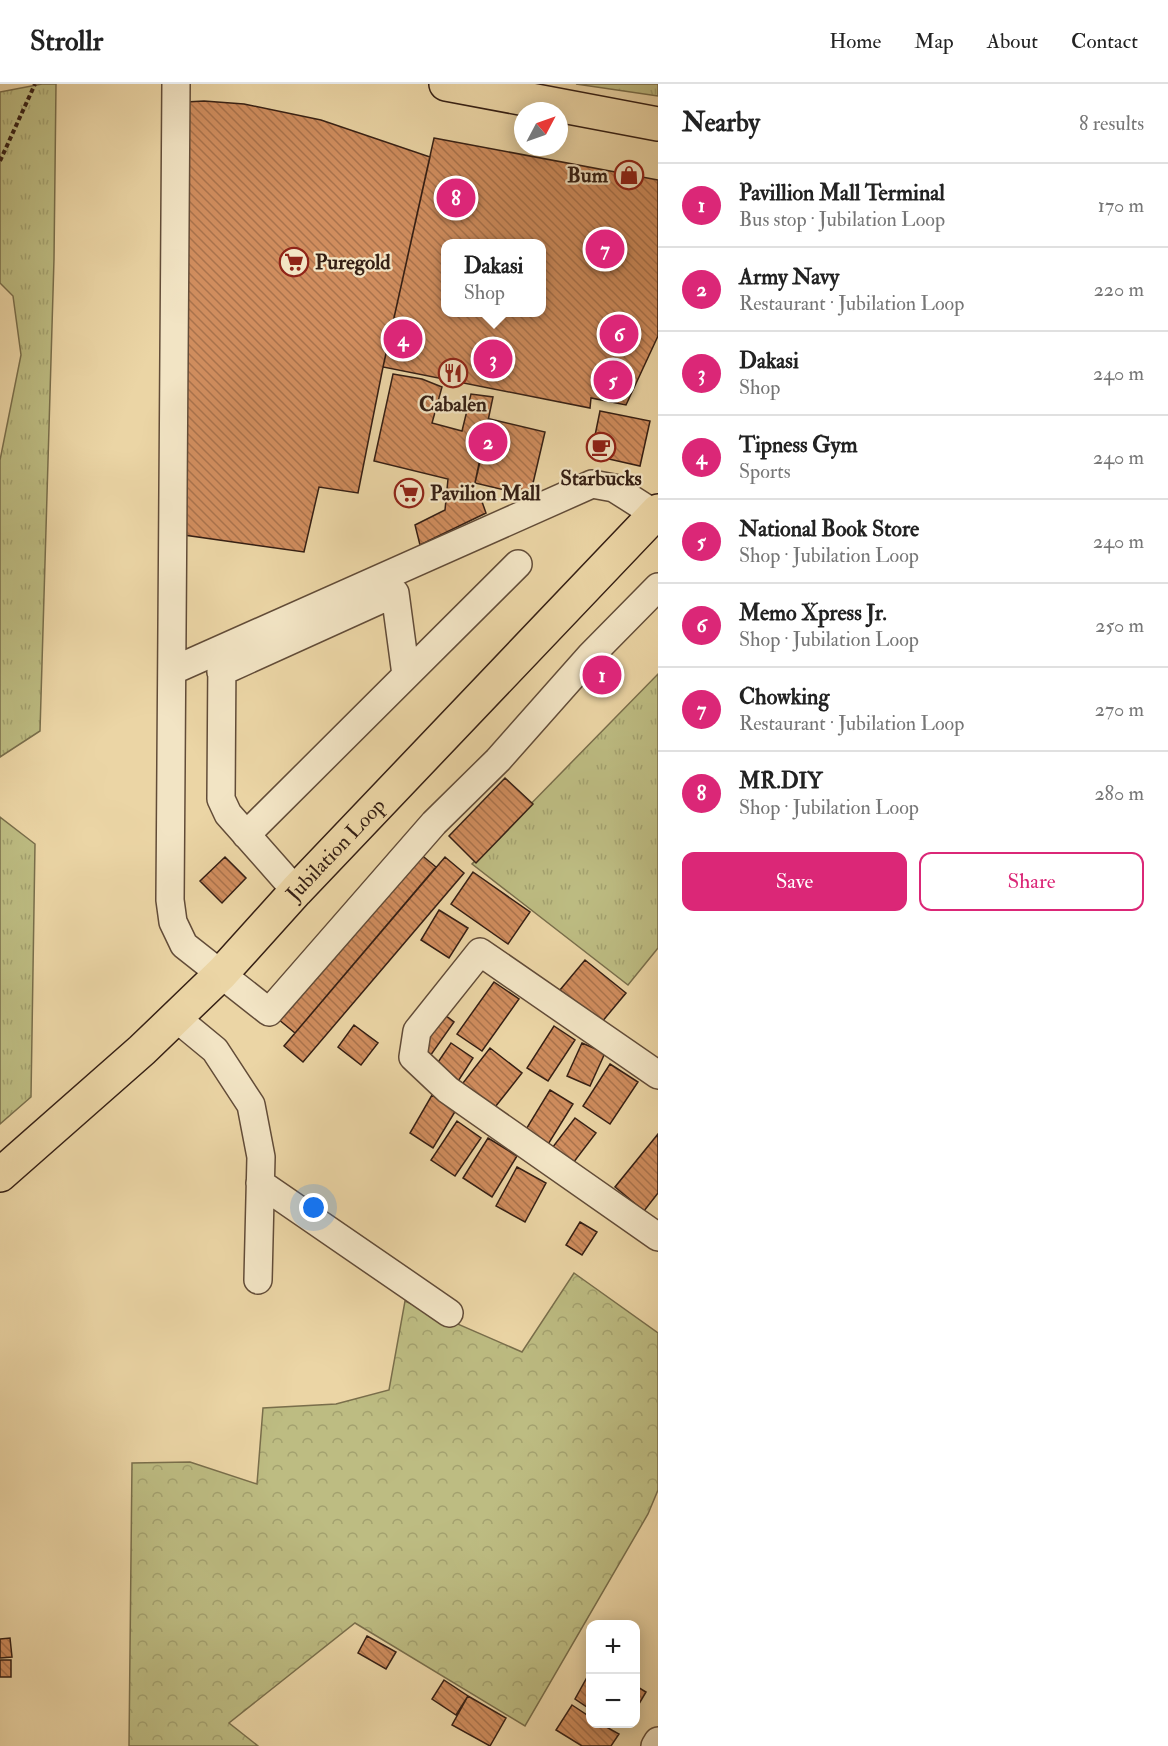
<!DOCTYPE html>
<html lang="en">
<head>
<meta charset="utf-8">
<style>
	:root { --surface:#fff; --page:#f2f2f2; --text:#222; --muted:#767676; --line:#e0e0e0; --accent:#db2777 }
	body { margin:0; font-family:"IM FELL Double Pica",serif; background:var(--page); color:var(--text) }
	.controls { position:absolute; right:18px; bottom:18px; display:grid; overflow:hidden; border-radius:12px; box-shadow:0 3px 15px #0003 }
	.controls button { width:54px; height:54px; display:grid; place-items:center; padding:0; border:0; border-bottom:2px solid var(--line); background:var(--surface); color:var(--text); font:30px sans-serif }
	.compass { position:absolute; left:514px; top:18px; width:54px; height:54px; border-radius:50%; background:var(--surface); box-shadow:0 3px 15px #0003; rotate:49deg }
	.you { position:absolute; left:314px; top:1124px; width:21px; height:21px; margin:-15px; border:4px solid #fff; border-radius:50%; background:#1a73e8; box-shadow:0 0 0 9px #1a73e833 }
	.badge { display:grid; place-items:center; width:39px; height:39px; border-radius:50%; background:var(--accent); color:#fff; font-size:20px; font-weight:700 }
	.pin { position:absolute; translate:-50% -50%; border:3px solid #fff; box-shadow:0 2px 6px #0006 }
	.popup { position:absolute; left:441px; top:155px; width:105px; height:78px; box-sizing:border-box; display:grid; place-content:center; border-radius:12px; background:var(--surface); filter:drop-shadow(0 2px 4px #0005); font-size:20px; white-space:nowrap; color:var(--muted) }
	.popup b { font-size:22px; color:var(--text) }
	.popup::after { content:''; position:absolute; left:50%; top:100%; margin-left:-12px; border:12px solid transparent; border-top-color:var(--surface) }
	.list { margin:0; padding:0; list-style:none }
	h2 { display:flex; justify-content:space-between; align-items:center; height:78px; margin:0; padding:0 24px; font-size:26px }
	h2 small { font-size:20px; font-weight:400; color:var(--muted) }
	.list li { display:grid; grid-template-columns:39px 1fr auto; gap:18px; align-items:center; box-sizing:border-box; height:84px; padding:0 24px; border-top:2px solid var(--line) }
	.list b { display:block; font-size:22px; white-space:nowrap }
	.list p { margin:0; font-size:20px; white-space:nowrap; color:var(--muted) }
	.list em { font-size:20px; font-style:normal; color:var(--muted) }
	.actions { display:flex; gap:12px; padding:18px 24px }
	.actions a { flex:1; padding:14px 0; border:2px solid var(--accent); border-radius:12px; text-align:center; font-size:21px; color:var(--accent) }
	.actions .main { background:var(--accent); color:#fff }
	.map { position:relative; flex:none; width:658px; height:1662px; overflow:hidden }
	header { display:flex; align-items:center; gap:36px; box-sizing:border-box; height:84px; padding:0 30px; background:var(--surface); border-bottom:2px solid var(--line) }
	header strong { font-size:28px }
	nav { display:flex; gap:33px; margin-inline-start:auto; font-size:21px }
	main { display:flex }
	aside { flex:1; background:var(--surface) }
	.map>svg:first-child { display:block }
</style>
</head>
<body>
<header>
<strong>Strollr</strong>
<nav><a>Home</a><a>Map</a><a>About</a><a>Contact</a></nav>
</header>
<main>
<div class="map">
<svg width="658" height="1662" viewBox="0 0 658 1662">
	<defs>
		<pattern id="grass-tufts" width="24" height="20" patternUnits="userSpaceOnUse" patternTransform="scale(1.5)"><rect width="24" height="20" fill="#bdbc82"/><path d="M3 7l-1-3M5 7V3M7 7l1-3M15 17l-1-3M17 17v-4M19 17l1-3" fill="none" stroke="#a3a16f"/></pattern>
		<pattern id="forest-crowns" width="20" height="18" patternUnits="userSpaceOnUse" patternTransform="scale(1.5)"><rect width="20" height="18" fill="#bdbc82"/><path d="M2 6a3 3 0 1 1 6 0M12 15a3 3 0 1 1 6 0" fill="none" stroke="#a3a16f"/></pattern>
		<pattern id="building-back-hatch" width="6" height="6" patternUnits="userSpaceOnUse" patternTransform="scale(1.5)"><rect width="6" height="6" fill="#d08d5e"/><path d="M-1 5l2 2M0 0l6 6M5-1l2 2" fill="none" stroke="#aa734c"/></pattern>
	</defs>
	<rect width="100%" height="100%" fill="#ebd5a5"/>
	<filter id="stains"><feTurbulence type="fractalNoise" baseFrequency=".00333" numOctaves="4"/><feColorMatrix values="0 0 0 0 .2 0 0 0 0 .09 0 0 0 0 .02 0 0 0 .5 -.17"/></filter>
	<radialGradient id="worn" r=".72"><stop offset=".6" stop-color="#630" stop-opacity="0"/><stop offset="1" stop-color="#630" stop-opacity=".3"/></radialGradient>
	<path fill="url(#grass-tufts)" stroke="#796e4b" stroke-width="1.5" d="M42,0H56L54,175L40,647L0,673V376L21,271L13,212L0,199V8Z
		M576,0H658V12Z
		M658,590V864L628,901L472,780Z
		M0,733L35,760L31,1013L0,1040Z"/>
	<path fill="url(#forest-crowns)" stroke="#796e4b" stroke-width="1.5" d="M574,1189L658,1249V1406L648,1430L525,1642L355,1539L229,1639L258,1662H129L132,1379L190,1378L257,1400L263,1324L336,1320L389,1306L405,1217L522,1268Z"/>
	<path fill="url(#building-back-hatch)" stroke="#351f14" stroke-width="1.5" fill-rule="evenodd" d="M204,17L244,20L321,36L430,73L383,283L358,409L319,403L304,468L177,450L186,18Z
		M434,54L658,96V252L626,321L591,314L590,324L383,283ZM445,160H541V228H445Z
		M393,290L422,295L442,303L432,339L462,347L471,310L493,313L472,413L480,412L486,429L420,461L415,441L445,426L448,395L374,377Z
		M600,327L650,337L640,382L591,371Z
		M490,335L545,348L530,412L475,399Z
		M505,694L533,720L476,779L449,752Z
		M419,769L436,783L295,949L278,935Z
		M225,773L246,794L222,819L200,797Z
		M445,773L464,789L303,978L284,962Z
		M473,788L530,828L508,860L451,820Z
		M439,826L468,844L449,874L421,856Z
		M585,876L626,909L601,939L560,906Z
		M494,898L519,915L482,967L457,950Z
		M445,931L454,938L428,975L419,968Z
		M354,941L378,959L361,981L338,963Z
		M554,942L575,956L548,997L527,984Z
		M451,959L473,974L455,1002L432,987Z
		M582,959L605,969L590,1002L567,992Z
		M490,964L522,989L488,1032L456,1008Z
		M610,980L638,998L610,1040L583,1022Z
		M550,1006L573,1020L547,1062L525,1047Z
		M432,1011L456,1026L433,1064L410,1049Z
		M575,1034L596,1049L570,1083L549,1068Z
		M457,1037L481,1054L455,1092L431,1076Z
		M658,1050V1109L644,1127L615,1103Z
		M488,1054L517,1072L492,1113L463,1094Z
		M517,1083L546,1099L525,1138L496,1122Z
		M580,1138L597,1148L582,1171L566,1161Z
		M367,1552L396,1568L386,1585L358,1569Z
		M10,1554L12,1573L0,1574V1555Z
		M0,1576H11V1593H0Z
		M590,1588V1625L575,1615Z
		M444,1596L468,1612L456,1631L432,1615Z
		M636,1602L646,1608L636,1625Z
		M468,1612L506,1634L490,1662L452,1641Z
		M572,1621L590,1633V1640H601L619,1650L611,1662H582L556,1646Z"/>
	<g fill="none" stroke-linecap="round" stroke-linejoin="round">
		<g stroke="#624c38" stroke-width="30">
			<path id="minor" d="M176,0L170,816L173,838L184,861L269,928L434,739L498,676L591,571L658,503
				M222,571L221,715L228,730L296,807
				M174,586L592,400L614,404L658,432
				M221,588L395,509L406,591
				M246,751L518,480
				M175,933L215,966L251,1021L261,1073L258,1196
				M658,991L480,868L417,947L413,973L448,1006L658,1153
				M260,1099L449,1229
				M655,1662L658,1657"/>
		</g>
		<g stroke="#351f14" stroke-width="36">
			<g id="major">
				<path d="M446,0L658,40"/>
				<path id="s1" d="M0,1091L142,966L222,889L296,807L658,427"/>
			</g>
		</g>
		<path stroke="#351f14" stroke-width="4" stroke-dasharray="4.5 3" stroke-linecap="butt" d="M0,77L35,0"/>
		<use href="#minor" stroke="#f2e4c4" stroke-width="27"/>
		<use href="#major" stroke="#ebd5a5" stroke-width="33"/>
	</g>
	<defs>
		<g id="shop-ring" transform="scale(1.5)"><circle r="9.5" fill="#f2e4c4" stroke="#8f2418" stroke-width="1.5"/><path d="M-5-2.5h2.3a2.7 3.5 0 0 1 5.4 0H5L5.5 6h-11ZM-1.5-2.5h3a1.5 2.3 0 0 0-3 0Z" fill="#8f2418"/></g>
		<g id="supermarket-ring" transform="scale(1.5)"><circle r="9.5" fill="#f2e4c4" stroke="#8f2418" stroke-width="1.5"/><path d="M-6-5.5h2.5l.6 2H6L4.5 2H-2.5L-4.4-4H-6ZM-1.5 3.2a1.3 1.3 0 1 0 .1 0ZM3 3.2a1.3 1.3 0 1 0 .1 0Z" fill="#8f2418"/></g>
		<g id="restaurant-ring" transform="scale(1.5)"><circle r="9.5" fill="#f2e4c4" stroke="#8f2418" stroke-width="1.5"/><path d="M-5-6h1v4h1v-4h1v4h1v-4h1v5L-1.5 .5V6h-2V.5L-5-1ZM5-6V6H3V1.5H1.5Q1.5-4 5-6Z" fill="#8f2418"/></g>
		<g id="cafe-ring" transform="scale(1.5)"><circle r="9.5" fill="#f2e4c4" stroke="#8f2418" stroke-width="1.5"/><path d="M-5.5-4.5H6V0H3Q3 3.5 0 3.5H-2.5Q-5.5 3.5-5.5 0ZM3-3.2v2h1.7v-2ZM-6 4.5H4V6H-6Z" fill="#8f2418"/></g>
	</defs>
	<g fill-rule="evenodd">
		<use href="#shop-ring" x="629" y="91"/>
		<use href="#supermarket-ring" x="294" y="178"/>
		<use href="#restaurant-ring" x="453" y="289"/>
		<use href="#cafe-ring" x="601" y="363"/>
		<use href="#supermarket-ring" x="409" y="409"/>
	</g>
	<g text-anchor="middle" stroke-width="4.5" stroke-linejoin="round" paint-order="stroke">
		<g font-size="21" font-weight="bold" fill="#351f14" stroke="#f2e4c4" text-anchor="start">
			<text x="608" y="98" text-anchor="end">Bum</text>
			<text x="315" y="185">Puregold</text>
			<text x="453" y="327" text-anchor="middle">Cabalen</text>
			<text x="601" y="401" text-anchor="middle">Starbucks</text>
			<text x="430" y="416">Pavilion Mall</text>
		</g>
		<g font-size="21" fill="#351f14" stroke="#f2e4c4">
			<text dy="7" stroke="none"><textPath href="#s1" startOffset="468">Jubilation Loop</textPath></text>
		</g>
	</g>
	<rect width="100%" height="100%" filter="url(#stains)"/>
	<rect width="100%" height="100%" fill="url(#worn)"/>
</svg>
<div class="controls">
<button>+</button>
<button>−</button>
</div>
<svg class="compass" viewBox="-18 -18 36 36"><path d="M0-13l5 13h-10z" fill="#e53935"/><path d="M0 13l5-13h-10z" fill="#767676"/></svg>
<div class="you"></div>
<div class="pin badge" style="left:602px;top:591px">1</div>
<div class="pin badge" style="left:488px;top:358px">2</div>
<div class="pin badge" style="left:493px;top:275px">3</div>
<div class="popup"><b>Dakasi</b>Shop</div>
<div class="pin badge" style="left:403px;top:255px">4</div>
<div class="pin badge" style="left:613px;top:296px">5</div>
<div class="pin badge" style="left:619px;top:250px">6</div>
<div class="pin badge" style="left:605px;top:165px">7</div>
<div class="pin badge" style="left:456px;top:114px">8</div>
</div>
<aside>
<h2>Nearby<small>8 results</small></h2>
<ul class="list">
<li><span class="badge">1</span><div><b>Pavillion Mall Terminal</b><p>Bus stop · Jubilation Loop</p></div><em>170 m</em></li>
<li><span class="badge">2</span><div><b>Army Navy</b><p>Restaurant · Jubilation Loop</p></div><em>220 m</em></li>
<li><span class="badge">3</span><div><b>Dakasi</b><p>Shop</p></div><em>240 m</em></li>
<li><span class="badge">4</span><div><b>Tipness Gym</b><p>Sports</p></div><em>240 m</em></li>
<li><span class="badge">5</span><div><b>National Book Store</b><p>Shop · Jubilation Loop</p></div><em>240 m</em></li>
<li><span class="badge">6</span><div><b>Memo Xpress Jr.</b><p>Shop · Jubilation Loop</p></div><em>250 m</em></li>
<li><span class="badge">7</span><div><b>Chowking</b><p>Restaurant · Jubilation Loop</p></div><em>270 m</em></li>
<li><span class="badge">8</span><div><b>MR.DIY</b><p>Shop · Jubilation Loop</p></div><em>280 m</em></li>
</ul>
<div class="actions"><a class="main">Save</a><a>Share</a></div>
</aside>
</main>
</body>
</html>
